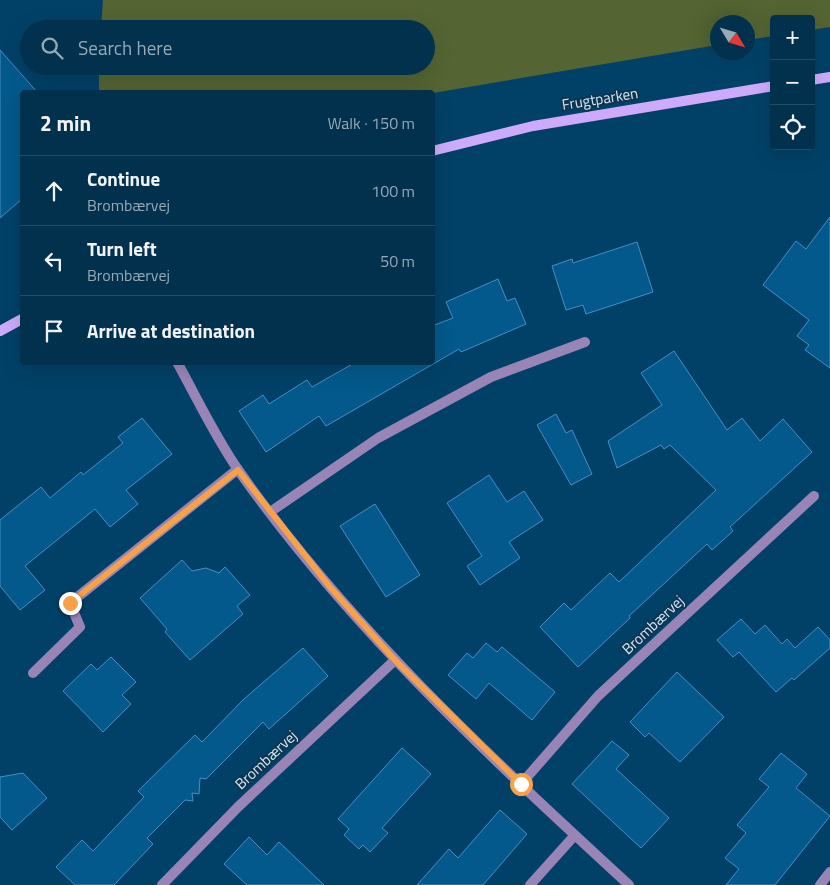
<!DOCTYPE html>
<html lang="en">
<head>
<meta charset="utf-8">
<style>
	:root { --surface:#02314d; --page:#0c3954; --text:#f1f3f6; --muted:#96a9b6; --line:#234c65 }
	body { margin:0; font-family:"Titillium Web",sans-serif; background:var(--page); color:var(--text) }
	.controls { position:absolute; right:15px; top:15px; display:grid; overflow:hidden; border-radius:5px; box-shadow:0 5px 20px #0002 }
	.controls button { width:45px; height:45px; display:grid; place-items:center; padding:0; border:0; border-bottom:1px solid var(--line); background:var(--surface); color:var(--text); font:25px sans-serif }
	.compass { position:absolute; left:710px; top:15px; width:45px; height:45px; border-radius:50%; background:var(--surface); box-shadow:0 5px 20px #0002; rotate:128deg }
	.stop { position:absolute; width:15px; height:15px; margin:-11px; border:4px solid #f7a149; border-radius:50%; background:#fff }
	.stop.end { background:#f7a149; border-color:#fff; box-shadow:0 1px 5px #0008 }
	.list { margin:0; padding:0; list-style:none }
	h2 { display:flex; justify-content:space-between; align-items:center; height:65px; margin:0; padding:0 20px; font-size:21px }
	h2 small { font-size:16px; font-weight:400; color:var(--muted) }
	.list li { display:grid; grid-template-columns:32px 1fr auto; gap:15px; align-items:center; box-sizing:border-box; height:70px; padding:0 20px; border-top:1px solid var(--line) }
	.list b { display:block; font-size:19px; white-space:nowrap }
	.list p { margin:0; font-size:16px; white-space:nowrap; color:var(--muted) }
	.list em { font-size:16px; font-style:normal; color:var(--muted) }
	.icon { flex:none; width:28px; height:28px; fill:none; stroke:currentColor; stroke-width:2; stroke-linecap:round; stroke-linejoin:round }
	.map { position:relative; flex:none; width:830px; height:885px; overflow:hidden }
	.search { position:absolute; background:var(--surface); box-shadow:0 5px 20px #0002; left:20px; top:20px; width:415px; height:55px; display:flex; align-items:center; gap:12px; box-sizing:border-box; padding:0 18px; border-radius:28px; color:var(--muted); font-size:19px }
	.panel { position:absolute; background:var(--surface); box-shadow:0 5px 20px #0002; left:20px; top:90px; width:415px; height:275px; border-radius:5px }
	.map>svg:first-child { display:block }
</style>
</head>
<body>
<div class="map">
<svg width="830" height="885" viewBox="0 0 830 885">
	<rect width="100%" height="100%" fill="#024167"/>
	<path fill="#546432" d="M103,0H830V27L811,30V19H774V36L748,40V22H718L717,45L433,93L99,92V66H426V29H101Z"/>
	<path fill="#03598b" stroke="#478ec3" d="M0,50L37,92H22V199L0,218Z
		M830,217V368L805,350L809,345L797,336L809,320L763,285L796,241L806,249Z
		M637,242L653,292L586,314L583,305L566,310L552,266L572,259L573,263Z
		M498,279L507,301L515,298L526,324L461,352L459,349L326,426L319,416L266,452L239,411L263,395L269,404L307,380L312,387L356,362H432V326L453,318L446,302Z
		M674,351L727,430L742,418L760,441L783,419L812,452L730,527L733,531L712,550L707,544L629,616L630,618L578,667L540,627L564,603L571,610L610,573L619,582L716,490L670,445L664,449L661,445L617,468L608,441L662,405L641,373Z
		M556,414L566,433L572,430L592,474L571,485L537,425Z
		M142,418L172,454L126,490L138,504L110,527L95,509L25,566L45,590L20,610L0,586V520L41,487L50,498L81,472L83,475L123,443L118,437Z
		M489,475L507,502L524,491L543,520L509,542L520,558L480,585L467,566L482,556L447,503Z
		M375,504L420,575L386,597L340,526Z
		M182,560L192,571L206,568L219,573L225,567L250,595L237,606L243,614L190,660L165,632L167,629L140,598Z
		M741,619L755,634L765,625L782,644L787,639L795,648L818,627L830,640V648L794,680L792,678L776,692L739,652L733,657L717,640Z
		M486,643L497,652L502,647L555,692L532,720L489,683L476,699L448,675L467,653L473,658Z
		M303,648L328,676L269,729L263,722L206,779L200,778L199,794L192,793L193,801L185,800L147,838L153,844L114,885H75L56,867L82,840L93,851L144,797L138,791L195,735L202,742L244,699Z
		M111,657L136,682L122,695L131,704L103,732L63,691L91,664L97,670Z
		M677,672L724,717L680,762L649,733L645,737L630,722Z
		M612,741L629,755L616,769L669,818L641,848L572,784Z
		M402,748L431,774L382,828L388,833L370,852L363,845L359,849L344,835L349,829L338,819Z
		M781,753L807,774L796,788L830,816L775,885H726L739,869L725,858L746,833L737,825L769,787L759,779Z
		M23,773L47,798L12,830L0,817V777Z
		M500,810L527,834L483,885H417L449,849L458,858Z
		M249,837L267,855L279,842L324,885H247L224,864Z"/>
	<g fill="none" stroke-linecap="round" stroke-linejoin="round">
		<path stroke="#9984b6" stroke-width="10" d="M177,362C197,398 215,437 239,471C348,626 490,757 629,885
			M270,512L378,438L491,377L585,342
			M33,673L80,627L70,603L238,469
			M521,784L598,696L814,496
			M162,885L238,807L395,660
			M530,885L575,835
			M820,885L830,872"/>
		<path stroke="#cdabfa" stroke-width="10" d="M811,80L830,77
			M432,151L533,126L774,86
			M0,331L22,319"/>
	</g>
	<g fill="none" stroke-linecap="round" stroke-linejoin="round">
		<path stroke="#f7a149" stroke-width="6" d="M70,603L238,470L330,587L395,660L521,784"/>
	</g>
	<g text-anchor="middle" stroke-width="4" stroke-linejoin="round" paint-order="stroke">
		<g font-size="15" fill="#d3e8f9" stroke="#0f3651">
			<text transform="translate(600 99) rotate(-9)" y="5">Frugtparken</text>
			<text transform="translate(653 625) rotate(-43)" y="5">Brombærvej</text>
			<text transform="translate(266 760) rotate(-43)" y="5">Brombærvej</text>
		</g>
	</g>
</svg>
<div class="controls">
<button>+</button>
<button>−</button>
<button><svg class="icon" aria-label="locate" viewBox="0 0 24 24"><circle cx="12" cy="12" r="6"/><path d="M12 2v4M12 18v4M2 12h4M18 12h4"/></svg></button>
</div>
<svg class="compass" viewBox="-18 -18 36 36"><path d="M0-13l5 13h-10z" fill="#e53935"/><path d="M0 13l5-13h-10z" fill="#96a9b6"/></svg>
<div class="stop" style="left:521px;top:784px"></div>
<div class="stop end" style="left:70px;top:603px"></div>
<div class="search"><svg class="icon" aria-label="search" viewBox="0 0 24 24"><circle cx="10" cy="10" r="6"/><path d="M15 15l6 6"/></svg>Search here</div>
<section class="panel">
<h2>2 min<small>Walk · 150 m</small></h2>
<ul class="list">
<li><svg class="icon" aria-label="ahead" viewBox="0 0 24 24"><path d="M12 20V5M6 11l6-6 6 6"/></svg><div><b>Continue</b><p>Brombærvej</p></div><em>100 m</em></li>
<li><svg class="icon" aria-label="left" viewBox="0 0 24 24"><path d="M17 20v-9H6M10 6l-5 5 5 5"/></svg><div><b>Turn left</b><p>Brombærvej</p></div><em>50 m</em></li>
<li><svg class="icon" aria-label="arrive" viewBox="0 0 24 24"><path d="M6 21V4h12l-3 4 3 4H6"/></svg><div><b>Arrive at destination</b></div></li>
</ul>
</section>
</div>
</body>
</html>
